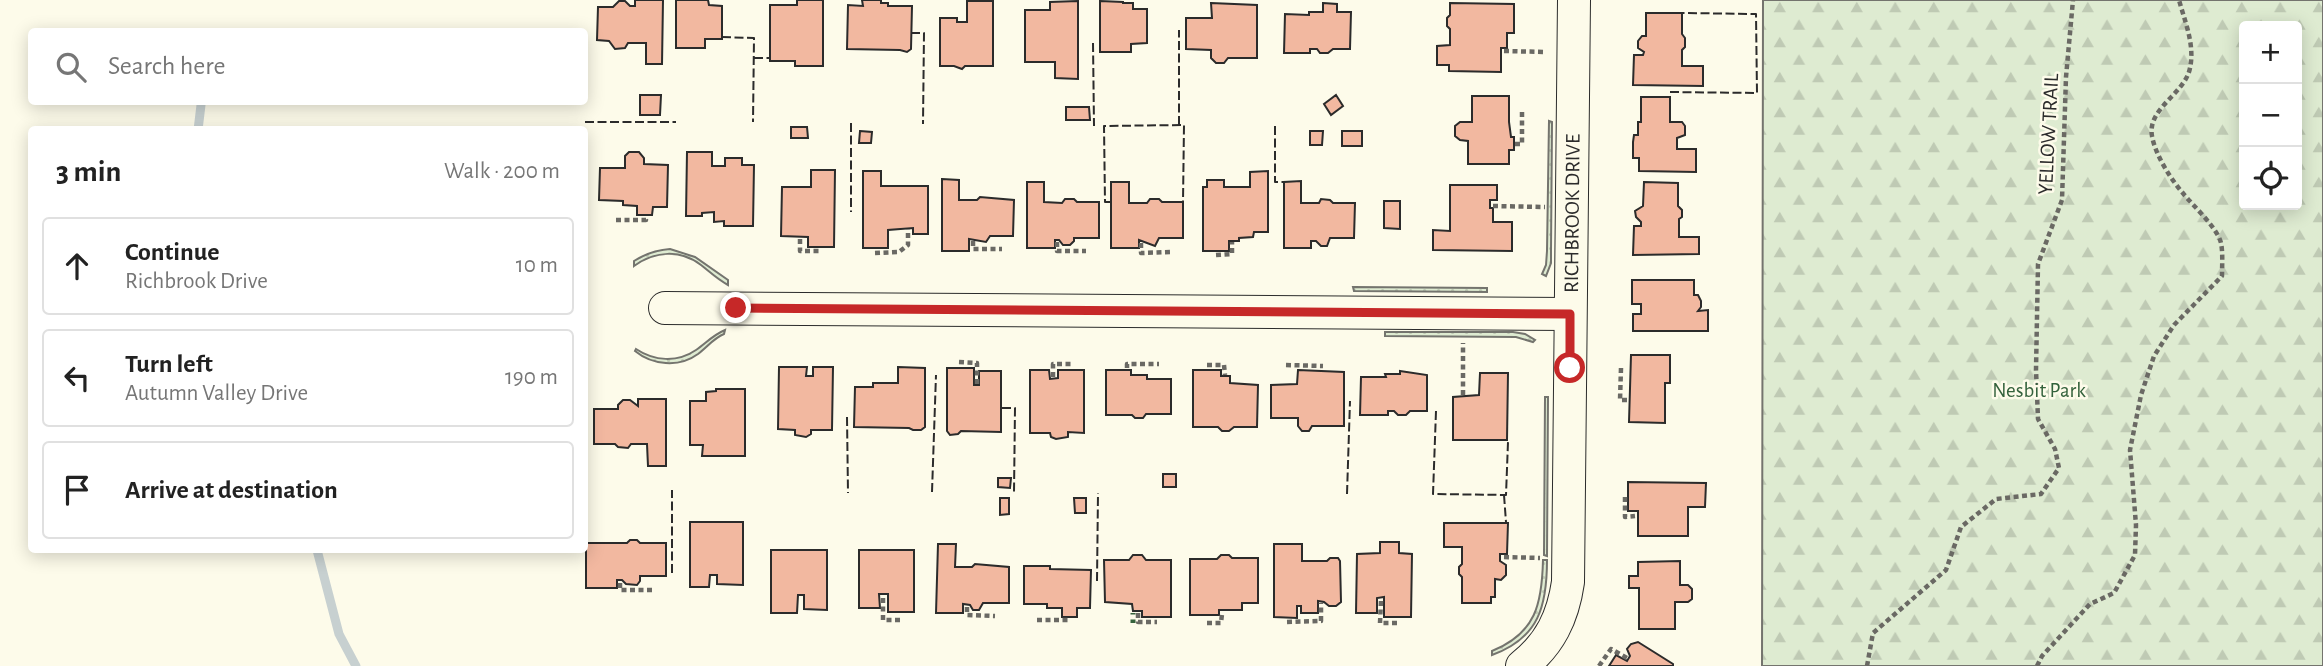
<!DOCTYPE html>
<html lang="en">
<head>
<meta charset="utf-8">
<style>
	:root { --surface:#fff; --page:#f2f2f2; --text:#222; --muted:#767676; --line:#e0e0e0 }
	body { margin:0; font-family:"Alegreya Sans",sans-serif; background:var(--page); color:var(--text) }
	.controls { position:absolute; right:21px; top:21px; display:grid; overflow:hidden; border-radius:7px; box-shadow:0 4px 18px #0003 }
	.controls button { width:63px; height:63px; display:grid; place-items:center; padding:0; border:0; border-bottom:2px solid var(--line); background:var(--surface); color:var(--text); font:35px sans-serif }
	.stop { position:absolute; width:21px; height:21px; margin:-16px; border:5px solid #c62828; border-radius:50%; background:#fff }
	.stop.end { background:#c62828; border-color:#fff; box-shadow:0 2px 7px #0008 }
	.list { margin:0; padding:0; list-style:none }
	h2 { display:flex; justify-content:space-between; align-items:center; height:91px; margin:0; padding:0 28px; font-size:30px }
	h2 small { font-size:23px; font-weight:400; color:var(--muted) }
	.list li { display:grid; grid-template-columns:46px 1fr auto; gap:21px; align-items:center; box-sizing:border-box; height:98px; margin:0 14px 14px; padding:0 14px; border:2px solid var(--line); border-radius:7px }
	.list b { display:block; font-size:26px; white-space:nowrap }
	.list p { margin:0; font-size:23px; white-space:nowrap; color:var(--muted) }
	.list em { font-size:23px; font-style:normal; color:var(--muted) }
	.icon { flex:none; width:38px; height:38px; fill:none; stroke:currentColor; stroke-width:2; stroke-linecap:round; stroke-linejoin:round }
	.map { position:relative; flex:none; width:2323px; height:666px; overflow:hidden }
	.search { position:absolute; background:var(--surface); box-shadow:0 4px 18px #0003; left:28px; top:28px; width:560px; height:77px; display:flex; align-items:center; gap:18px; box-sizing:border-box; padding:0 24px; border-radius:7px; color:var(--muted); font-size:26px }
	.panel { position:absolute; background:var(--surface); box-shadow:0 4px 18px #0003; left:28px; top:126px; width:560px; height:427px; border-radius:7px }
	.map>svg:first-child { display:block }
</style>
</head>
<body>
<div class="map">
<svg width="2323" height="666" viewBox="0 0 2323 666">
	<defs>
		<pattern id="grass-dots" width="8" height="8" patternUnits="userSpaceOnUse" patternTransform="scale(1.75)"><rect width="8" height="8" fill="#deebd1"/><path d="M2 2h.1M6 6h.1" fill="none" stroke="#bfcab4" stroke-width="1.8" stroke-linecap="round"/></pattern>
		<pattern id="forest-firs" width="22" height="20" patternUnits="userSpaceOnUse" patternTransform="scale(1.75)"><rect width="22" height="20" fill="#deebd1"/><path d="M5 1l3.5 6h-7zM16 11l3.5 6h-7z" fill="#bfcab4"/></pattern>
	</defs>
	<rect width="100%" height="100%" fill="#fdfbea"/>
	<path fill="url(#grass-dots)" stroke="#74746e" stroke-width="2" d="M1549,121L1552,122L1551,251V263L1546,276L1542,274L1546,265L1547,251Z
		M670,249L695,257L728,280V285C717,279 710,272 701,265C680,249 655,251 634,266V261C645,254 656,250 670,249Z
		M1353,287L1487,288V292L1354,291Z
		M725,330L724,334C714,338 707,347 698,354C679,368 652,365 635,351L636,349C654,361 677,363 696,350C706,343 713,335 725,330Z
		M1385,332H1513L1525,334L1535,340L1533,342L1516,337L1385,336Z
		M1545,397H1548L1547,556L1544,555Z
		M1543,560H1547C1547,606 1539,638 1492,655V651C1536,633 1542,604 1543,560Z"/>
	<path fill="url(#forest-firs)" stroke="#74746e" stroke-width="2" fill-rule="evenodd" d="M1763,0H2323V666H1762ZM2244,26H2297V205H2244Z"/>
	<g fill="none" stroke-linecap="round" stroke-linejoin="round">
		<path stroke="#c7d0d0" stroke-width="9" d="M198,130L201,105
			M317,550L339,634L356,666"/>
	</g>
	<path fill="#f2b8a0" stroke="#2b2b2b" stroke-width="2" d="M635,0H663L662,64H646V43H628L625,48L615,49L609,41L597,40L598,7H613L619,1H625L630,6H635Z
		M676,0H708L709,5L722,6V39H705V48H676Z
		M797,0H823V66H795V61H770V5H797Z
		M862,0H881V3H888V6H912L911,49L907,52L900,50L847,49L848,5L863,6Z
		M967,1H993V66H965L962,69L954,66H940V18H957V22H967Z
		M1078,1V79L1055,78V62H1025V10H1050V2Z
		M1100,1L1123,2V3H1133V9H1147V43L1131,44V52H1100Z
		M1211,3L1257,5V58H1228L1224,63H1216L1211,58V50L1186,49V18H1212Z
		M1323,3L1337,4V12H1351L1350,49H1333L1328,53H1320L1317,49H1310V53H1284L1285,14L1309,15V12H1323Z
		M1450,3L1514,4V33H1507V48H1501V72L1449,71V65H1437V46L1450,45V29L1447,26V18L1450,15Z
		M1646,13H1682V34L1685,38V47L1682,50V66H1703V86L1633,85L1634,55H1643L1644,52L1638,48V41L1642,36H1646Z
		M640,95H661L660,115H640Z
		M1336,95L1343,106L1331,115L1324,104Z
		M1472,96H1509V122L1511,137H1514V150H1509V164H1468V141L1460,140L1455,136V126L1460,122H1472Z
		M1641,97H1670V122H1682L1685,126V135L1677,138V149H1696V172L1639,171V158H1633V142L1634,135H1638V122H1641Z
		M1066,107H1089L1090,120H1066Z
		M791,127H807L808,138H791Z
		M860,131L872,132L871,143H859Z
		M1310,131H1323L1322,145H1310Z
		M1342,131H1362V146H1342Z
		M629,152H639L644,158V164L668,165L667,207H653L652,215H637V206L623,205V201L599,200L600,168H625V156Z
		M687,152H712V166H725V158H742V165H754L753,226H724V221L714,222V212L702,213V216H686Z
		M811,170H835L834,247H808V237L781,236L782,187H811Z
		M863,171H881V186H928V234H913V228L888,230V248H863Z
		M1268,171V232H1254L1253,237L1239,238V241H1229V251H1203V187H1207V180H1224V187H1250V172Z
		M942,179L959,180V200H977L980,197L1014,200L1013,236H990L986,242L969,239V251H942Z
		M1301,181V203H1319L1321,199L1330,200L1333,203H1355L1354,238H1330L1327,246H1321L1316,241H1311V248H1284V182Z
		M1027,182H1044V202L1062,203L1065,199H1074L1077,202H1099V238H1074V241L1070,245H1063L1059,240H1055V248H1027Z
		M1111,182H1129V203H1147L1150,199H1159L1162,202H1183V238H1159L1155,246L1139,240V248H1111Z
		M1644,182L1678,183V206L1682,210V217L1679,219V237H1699V254L1633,255L1634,226H1641V222L1636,217L1635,211L1643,206Z
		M1450,185H1497V200H1490V208H1493V222H1512V251L1433,250V230L1450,231Z
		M1384,201H1400V229L1384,228Z
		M1632,280H1694V295H1698L1701,301V307L1698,311L1708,310V331H1633V314H1641V304H1632Z
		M1631,355H1670V383H1665V423L1629,422Z
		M779,367H807L806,376H813V367H833L832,430H811V434L806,437L795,435V430L778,429Z
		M898,367L925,368V427L921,430H913L909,428L854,427L855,387H873V383H898Z
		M947,368H974V385H979V371H1001V432L961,431L958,434L950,435L947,431Z
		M1030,370H1049L1050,379L1058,378V370H1084V433L1068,432V437L1056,439L1051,437L1050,433H1030Z
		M1106,370H1131V375H1147V379H1171V414H1146L1143,418H1135L1132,415H1106Z
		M1193,370H1221V376H1230V383L1258,385L1257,427H1234L1229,431H1222L1218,427H1193Z
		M1298,370L1344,372V426H1312L1309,431H1302L1298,426V418H1271V385L1297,384Z
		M1400,371L1427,375V411H1410L1406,415H1398L1394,411H1388V415H1360L1361,377H1386L1385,374H1400Z
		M1480,373H1508L1507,440H1453V397L1479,395Z
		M716,389H745V456H702L703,445H690V401H706V392L716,391Z
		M638,399H666V466H648L647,444H631L628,448L618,447L615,444H594V409H618V405L623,400H630L638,406Z
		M1163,474H1176V487H1163Z
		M998,478H1011L1010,488L998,487Z
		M1628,482L1706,483L1705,507H1688V536H1638V511H1628Z
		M1000,498H1009V514L1000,515Z
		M1074,498H1086V513H1075Z
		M690,522H743V585L717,584V575H710L709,587H690Z
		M1444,523H1508L1507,554H1500V561L1506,565V575L1501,580L1495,579V597H1491V603H1462V577L1459,574V567L1462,564V547H1444Z
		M630,540H637L640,543H666V576H640V581L637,585L626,584L622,580H617V588H586V543H627Z
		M1380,542H1399V553L1412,554L1411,617H1384V597L1377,598V613H1356L1357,554L1380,553Z
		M938,544H956L955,567H972L975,564L1009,567V603H983L979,610H973L970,605L963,604V613H936Z
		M1274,544H1302V561H1327L1330,558H1338L1340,561L1341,602L1336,606H1329L1324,602L1318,601V613H1301V606H1297V618L1274,617Z
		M771,550H827V610L804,609V595H798L797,613H771Z
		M859,550H914V612H888V594H879L880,608H859Z
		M1133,555H1142L1146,560H1171V617H1142V611H1133L1132,604L1105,602L1104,560H1129Z
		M1221,555H1229L1232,558H1258V603H1242V610H1219V615H1190V559H1217Z
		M1680,561V585H1688L1692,589V599L1688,602H1675V629H1639V588H1629V576H1638V562Z
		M1024,566H1050V569L1091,570L1090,608H1077V617H1062V608H1047V604H1024Z
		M1638,642L1673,664V666H1609L1616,655L1627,661L1630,656L1627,649L1631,644Z"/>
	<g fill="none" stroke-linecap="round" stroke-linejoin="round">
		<g stroke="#2b2b2b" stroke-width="34">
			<g id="minor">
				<path d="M665,308L1570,314"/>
				<path id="s1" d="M1522,666C1550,644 1563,617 1568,582L1574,0"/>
			</g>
		</g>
		<path stroke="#6a6964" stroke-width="4.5" stroke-dasharray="5 3.5" stroke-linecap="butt" d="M1504,51L1545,52
			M1515,144H1522V112
			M1493,206L1545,207
			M616,220H646L645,217
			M800,239V251H821
			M973,241V249H1002
			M1057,242V251H1086
			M1141,243V253L1171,252
			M875,253L899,252L908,245V229
			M1216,255L1232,254V242
			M959,362L977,363V384
			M1207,365H1224L1225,375
			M1286,365L1323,366
			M1127,368V364H1159
			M1621,368L1620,400H1627
			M1053,377V364H1071
			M1463,395V343
			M1625,497V517L1635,516
			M1504,557L1540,558
			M620,583V590H653
			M883,598V620H900
			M1381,601L1380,623H1398
			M967,607V615L995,616
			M1138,613V622H1157
			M1037,620H1069V618
			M1287,622L1321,621V603
			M1207,623H1221L1222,614
			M1599,666L1611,649L1627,658
			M1867,666L1873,633L1946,570L1961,527L1996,499L2041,494L2059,468L2055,449L2038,419L2036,370L2038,264L2062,200L2066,77L2073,0
			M2037,666L2042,656L2090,604L2114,593L2135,555L2136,525L2130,450L2141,395L2154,356L2174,325L2222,276C2222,265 2223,253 2221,243C2217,227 2193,206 2182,192C2170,178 2155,154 2152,136C2147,108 2185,94 2190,68C2195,45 2185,22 2179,0"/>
		<use href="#minor" stroke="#fdfbea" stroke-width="32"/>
		<path stroke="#34623c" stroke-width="5" stroke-dasharray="3.5 5" stroke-linecap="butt" d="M1133,623V613"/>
		<path stroke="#2b2b2b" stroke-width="2" stroke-dasharray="9 3.5" stroke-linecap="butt" d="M911,33H924L923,124
			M722,37L754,38L753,122
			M1093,43L1094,126
			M754,58H770
			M1670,92L1757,93L1756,14L1682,13
			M585,122H676
			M851,123V212
			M1179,125V30
			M1275,126V182H1284
			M1111,202H1105L1104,126L1184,125L1183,202
			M1002,408H1015L1014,492
			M1436,411L1433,494L1506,495L1508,442
			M847,417L848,493
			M932,492L936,375
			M1347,494L1350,401
			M1504,495L1506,522
			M672,573V490
			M1097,581L1098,493"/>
	</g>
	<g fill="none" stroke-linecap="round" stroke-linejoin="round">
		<path stroke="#c62828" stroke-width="9" d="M736,308L1570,314V368"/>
	</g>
	<g text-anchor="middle" stroke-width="5" stroke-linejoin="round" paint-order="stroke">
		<g font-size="21" fill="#2b2b2b" stroke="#fdfbea">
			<text transform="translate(2048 134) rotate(-87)" y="7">YELLOW TRAIL</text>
			<text dy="7" stroke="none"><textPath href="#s1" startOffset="467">RICHBROOK DRIVE</textPath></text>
		</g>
		<g font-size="21" fill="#34623c" stroke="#fdfbea">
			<text x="2039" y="397">Nesbit Park</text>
		</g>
	</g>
</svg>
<div class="controls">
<button>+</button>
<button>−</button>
<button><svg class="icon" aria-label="locate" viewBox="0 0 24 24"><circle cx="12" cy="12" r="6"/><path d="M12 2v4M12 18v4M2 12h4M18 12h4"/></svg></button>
</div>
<div class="stop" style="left:1570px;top:368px"></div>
<div class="stop end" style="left:736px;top:308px"></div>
<div class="search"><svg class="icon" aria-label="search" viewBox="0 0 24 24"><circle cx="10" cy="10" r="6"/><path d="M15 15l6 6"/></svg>Search here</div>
<section class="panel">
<h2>3 min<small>Walk · 200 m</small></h2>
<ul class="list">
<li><svg class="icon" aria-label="ahead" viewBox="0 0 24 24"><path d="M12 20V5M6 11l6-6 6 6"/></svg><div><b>Continue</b><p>Richbrook Drive</p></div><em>10 m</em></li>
<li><svg class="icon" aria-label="left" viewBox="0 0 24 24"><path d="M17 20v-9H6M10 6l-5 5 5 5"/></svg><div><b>Turn left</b><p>Autumn Valley Drive</p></div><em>190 m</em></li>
<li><svg class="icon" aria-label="arrive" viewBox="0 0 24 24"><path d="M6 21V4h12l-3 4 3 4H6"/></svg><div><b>Arrive at destination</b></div></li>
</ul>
</section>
</div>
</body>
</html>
